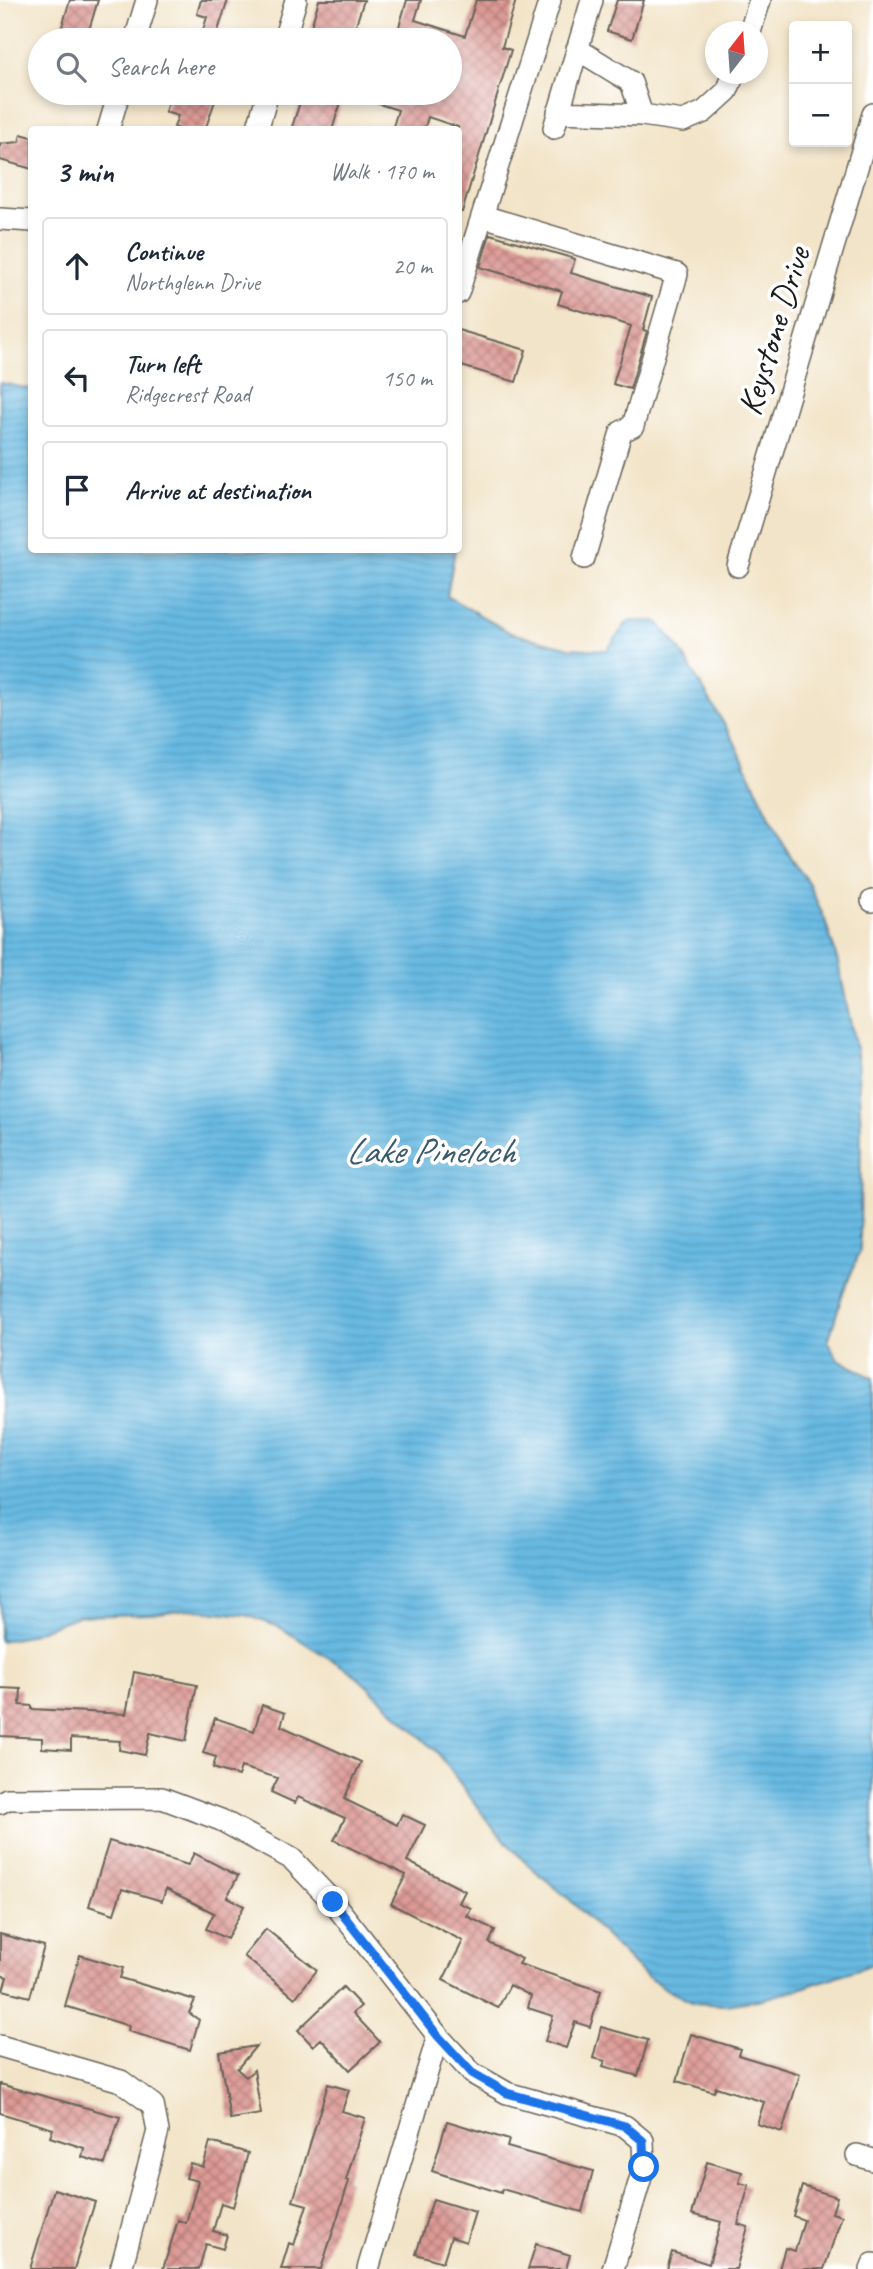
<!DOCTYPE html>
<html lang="en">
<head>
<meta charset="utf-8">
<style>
	:root { --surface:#fff; --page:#f6f6f7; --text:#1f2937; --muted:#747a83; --line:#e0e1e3 }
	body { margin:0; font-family:Caveat,sans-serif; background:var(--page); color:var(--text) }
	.controls { position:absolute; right:21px; top:21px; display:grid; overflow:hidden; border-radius:7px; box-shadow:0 4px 10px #0003 }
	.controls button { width:63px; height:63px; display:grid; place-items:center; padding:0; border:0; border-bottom:2px solid var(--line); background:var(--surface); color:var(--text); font:35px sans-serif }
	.compass { position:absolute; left:705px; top:21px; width:63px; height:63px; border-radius:50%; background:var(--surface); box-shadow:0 4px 10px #0003; rotate:17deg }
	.stop { position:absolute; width:21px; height:21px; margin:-16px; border:5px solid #1a73e8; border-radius:50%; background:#fff }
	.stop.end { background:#1a73e8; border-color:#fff; box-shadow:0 2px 7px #0008 }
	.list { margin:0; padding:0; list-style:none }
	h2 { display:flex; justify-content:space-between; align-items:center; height:91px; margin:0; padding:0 28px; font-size:30px }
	h2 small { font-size:23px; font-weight:400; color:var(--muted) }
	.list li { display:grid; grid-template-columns:46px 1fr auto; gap:21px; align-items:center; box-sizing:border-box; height:98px; margin:0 14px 14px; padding:0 14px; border:2px solid var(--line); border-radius:7px }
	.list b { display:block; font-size:26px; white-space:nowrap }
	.list p { margin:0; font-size:23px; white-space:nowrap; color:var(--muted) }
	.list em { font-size:23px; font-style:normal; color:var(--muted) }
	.icon { flex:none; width:38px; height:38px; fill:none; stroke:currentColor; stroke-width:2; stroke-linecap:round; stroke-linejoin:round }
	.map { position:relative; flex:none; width:873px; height:2269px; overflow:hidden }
	.search { position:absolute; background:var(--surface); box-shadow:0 4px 10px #0003; left:28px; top:28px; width:434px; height:77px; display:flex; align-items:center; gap:18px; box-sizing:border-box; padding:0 24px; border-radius:38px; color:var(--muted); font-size:26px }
	.panel { position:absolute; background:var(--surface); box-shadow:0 4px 10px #0003; left:28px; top:126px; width:434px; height:427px; border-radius:7px }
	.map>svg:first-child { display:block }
</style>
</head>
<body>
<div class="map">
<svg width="873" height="2269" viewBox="0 0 873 2269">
	<defs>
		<pattern id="water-rules" width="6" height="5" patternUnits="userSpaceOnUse" patternTransform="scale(1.75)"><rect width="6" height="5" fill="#67b9e2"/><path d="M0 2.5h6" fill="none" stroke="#599ec1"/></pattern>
		<pattern id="building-cross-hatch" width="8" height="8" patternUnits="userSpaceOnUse" patternTransform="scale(1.75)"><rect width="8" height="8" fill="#dd9a95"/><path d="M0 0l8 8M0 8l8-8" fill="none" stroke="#b27d79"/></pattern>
	</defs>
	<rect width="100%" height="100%" fill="#fff"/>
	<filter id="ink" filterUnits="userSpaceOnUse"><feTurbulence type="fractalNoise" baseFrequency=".0143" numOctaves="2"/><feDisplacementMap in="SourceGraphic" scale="14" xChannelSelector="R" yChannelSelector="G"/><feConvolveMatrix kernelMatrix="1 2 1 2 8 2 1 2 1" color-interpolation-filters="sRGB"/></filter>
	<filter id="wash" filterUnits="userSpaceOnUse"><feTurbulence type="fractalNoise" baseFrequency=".00686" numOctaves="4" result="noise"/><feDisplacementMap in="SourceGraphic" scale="28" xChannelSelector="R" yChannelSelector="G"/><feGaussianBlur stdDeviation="1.57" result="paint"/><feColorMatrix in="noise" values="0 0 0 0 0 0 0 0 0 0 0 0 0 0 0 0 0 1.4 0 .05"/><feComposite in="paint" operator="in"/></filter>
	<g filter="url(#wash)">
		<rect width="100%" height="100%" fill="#f2e4c8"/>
		<path fill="url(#water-rules)" stroke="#426a7f" stroke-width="2" d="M0,383L31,389L32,550H455L447,596L511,633L570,648L607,650L628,621H657L679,648L734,741L783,844L809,884L825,920L838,962L857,1054L861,1130L860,1251L842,1296L828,1342L838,1359L873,1378V1964L796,1990L763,1999L726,2005L694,2003L669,1991L643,1974L569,1899L525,1862L493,1828L437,1752L353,1673L279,1627L246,1615L188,1609L150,1614L78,1616L23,1637L0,1641Z"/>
		<g id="blocks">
			<path fill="url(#building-cross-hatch)" d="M70,0H98L86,40H70L59,37Z
				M201,0H228L215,40H200L207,17L197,14Z
				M319,0H364L351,40H307Z
				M407,0H421L415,20L465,36L476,0H516L502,47L511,50L462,212H458V127L428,117L424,130H392L398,110L376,103L379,93H450V40H395Z
				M617,0H644L632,39L607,31Z
				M171,93H190L215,101L205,130H182L174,127L178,116L165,112Z
				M303,93H344L332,130H291Z
				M21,134L32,137V169L0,160V144L19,142Z
				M490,234L575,259L571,273L652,297L643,330L647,331L630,389L613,384L631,326L558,304L562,291L480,267Z
				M458,330L526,350L516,382L458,365Z
				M134,1672L197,1685L186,1741L150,1733L145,1755L119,1750L120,1741L71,1738V1750L42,1748V1738L0,1736V1688L21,1689L20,1705L32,1706V1709L126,1714Z
				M262,1705L285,1713L281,1726L361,1762L344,1799L397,1825L402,1814L425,1825L407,1861L465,1891L459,1903L471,1908L467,1916L495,1930L489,1943L522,1959L519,1964L601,1991L590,2027L575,2022L566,2048L545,2041L553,2016L528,2008L531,1996L510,1985L498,2008L443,1980L463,1941L391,1904L406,1875L334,1840L345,1818L298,1797L295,1803L271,1792L278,1778L241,1767L238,1776L213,1768L216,1757L203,1753L215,1718L254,1731Z
				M109,1841L188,1865L194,1853L238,1876L227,1897L244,1906L227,1939L206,1929L214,1913L166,1889L162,1901L122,1889L114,1914L89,1906Z
				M266,1929L317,1970L295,1998L244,1956Z
				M0,1934L44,1946L30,1997L3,1990L7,1977L0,1975Z
				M80,1955L123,1968L120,1978L195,2000L189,2013L199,2020L190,2050L128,2031L129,2026L65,2006Z
				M343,1987L361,2006L353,2013L380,2042L350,2070L321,2039L313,2046L298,2030Z
				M601,2027L648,2040L638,2076L603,2066L605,2061L593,2058Z
				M691,2034L740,2049L738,2055L800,2074L782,2132L757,2124L764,2102L716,2087L714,2092L677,2081Z
				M256,2046L237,2069L246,2077L254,2070L261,2114L230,2119L219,2052Z
				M0,2084L120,2117L105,2164L82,2157L84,2148L50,2137L53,2129L0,2113Z
				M328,2084L349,2090L342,2111L365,2118L346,2180L349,2181L321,2269H281L289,2243L294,2245L307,2205L293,2201Z
				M447,2121L509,2140L507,2147L593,2171L582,2212L502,2189L501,2193L432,2171Z
				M210,2142L248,2153L233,2207L221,2203L213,2231L227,2235L223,2249L206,2244L199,2269H163L178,2220L186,2223L198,2181L186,2178L190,2163L203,2167Z
				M707,2162L742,2172L739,2183L749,2185L738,2224L748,2227L736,2269H667L672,2252L709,2264L721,2222L692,2214Z
				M802,2186L837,2197L832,2213L842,2216L824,2269H779L785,2248L795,2251L804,2220L793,2216Z
				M54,2189L95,2202L74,2269H30Z
				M433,2199L475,2212L466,2242L451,2237L443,2262L416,2254Z
				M536,2244L570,2255L566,2269H528Z"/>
		</g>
	</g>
	<g filter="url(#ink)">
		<use href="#blocks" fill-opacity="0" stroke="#676258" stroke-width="2"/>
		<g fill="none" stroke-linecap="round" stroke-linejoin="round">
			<g stroke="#676258" stroke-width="24">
				<path id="minor" d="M750,32L760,0
					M135,40L147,0
					M284,40L296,0
					M577,49L631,82L642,115L683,121L704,112L727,91L734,74
					M558,112L642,115
					M554,128L592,0
					M108,130L119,93
					M257,130L268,93
					M483,216L677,274L633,426L621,432L584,558
					M0,219L32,221
					M458,293L550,0
					M738,566L873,114
					M872,901H873
					M0,1803L7,1799L162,1798L221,1820L292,1859L333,1902L438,2036L472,2073L507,2093L625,2126L643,2141L644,2167L613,2269
					M0,2046L121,2081L153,2105L158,2131L121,2269
					M857,2155L873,2160
					M368,2269L438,2036
					M871,2269L873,2264"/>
			</g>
			<use href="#minor" stroke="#fff" stroke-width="21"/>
		</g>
	</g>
	<g fill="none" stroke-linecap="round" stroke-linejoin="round" filter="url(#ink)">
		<path stroke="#1a73e8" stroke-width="9" d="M333,1902L438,2036L472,2073L507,2093L625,2126L643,2141L644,2167"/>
	</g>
	<g text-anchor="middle" stroke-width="7" stroke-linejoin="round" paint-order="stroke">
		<g font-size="35" fill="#1c1c1c" stroke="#fff">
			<text transform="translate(773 331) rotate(-73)" y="12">Keystone Drive</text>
		</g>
		<g font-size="37" font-style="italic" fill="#3a5b6b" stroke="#fff">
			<text x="430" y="1163">Lake Pineloch</text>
		</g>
	</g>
</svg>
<div class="controls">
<button>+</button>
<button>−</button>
</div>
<svg class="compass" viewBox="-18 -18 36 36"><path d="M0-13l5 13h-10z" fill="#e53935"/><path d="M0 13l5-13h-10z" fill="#747a83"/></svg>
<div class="stop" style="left:644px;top:2167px"></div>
<div class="stop end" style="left:333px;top:1902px"></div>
<div class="search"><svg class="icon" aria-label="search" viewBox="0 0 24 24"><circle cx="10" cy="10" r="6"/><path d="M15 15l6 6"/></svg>Search here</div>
<section class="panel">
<h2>3 min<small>Walk · 170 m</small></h2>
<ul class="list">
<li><svg class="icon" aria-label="ahead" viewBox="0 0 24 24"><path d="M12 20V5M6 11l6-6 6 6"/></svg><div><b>Continue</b><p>Northglenn Drive</p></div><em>20 m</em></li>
<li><svg class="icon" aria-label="left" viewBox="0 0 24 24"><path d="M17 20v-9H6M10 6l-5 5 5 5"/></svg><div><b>Turn left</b><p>Ridgecrest Road</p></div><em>150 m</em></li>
<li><svg class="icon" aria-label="arrive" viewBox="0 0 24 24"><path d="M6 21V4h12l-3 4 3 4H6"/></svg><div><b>Arrive at destination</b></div></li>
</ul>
</section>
</div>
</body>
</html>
